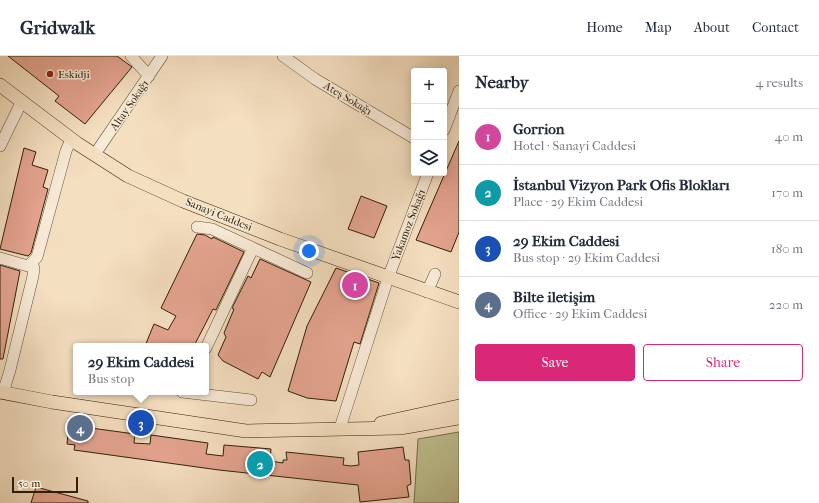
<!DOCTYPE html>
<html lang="en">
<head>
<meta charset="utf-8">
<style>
	:root { --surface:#fff; --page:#f6f6f7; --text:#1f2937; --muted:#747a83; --line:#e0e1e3; --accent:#db2777 }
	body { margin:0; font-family:"IM FELL French Canon",serif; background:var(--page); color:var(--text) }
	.controls { position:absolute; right:12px; top:12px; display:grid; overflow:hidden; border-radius:4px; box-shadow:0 2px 10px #0003 }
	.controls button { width:36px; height:36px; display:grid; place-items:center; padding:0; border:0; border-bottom:1px solid var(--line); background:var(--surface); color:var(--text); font:20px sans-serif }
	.scale { position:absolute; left:12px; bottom:10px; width:66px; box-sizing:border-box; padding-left:4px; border:2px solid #2f2008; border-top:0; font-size:11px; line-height:14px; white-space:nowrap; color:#2f2008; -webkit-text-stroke:3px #f8ead7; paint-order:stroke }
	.you { position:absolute; left:309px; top:195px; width:14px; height:14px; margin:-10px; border:3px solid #fff; border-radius:50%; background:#1a73e8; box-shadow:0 0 0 6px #1a73e833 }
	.badge { display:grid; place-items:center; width:26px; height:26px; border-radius:50%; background:var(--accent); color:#fff; font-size:13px; font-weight:700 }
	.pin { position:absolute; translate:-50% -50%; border:2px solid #fff; box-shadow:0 1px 4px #0006 }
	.popup { position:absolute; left:73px; top:287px; width:136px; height:52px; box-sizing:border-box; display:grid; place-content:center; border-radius:4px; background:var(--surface); filter:drop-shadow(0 1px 3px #0005); font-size:13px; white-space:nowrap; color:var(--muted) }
	.popup b { font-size:15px; color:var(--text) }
	.popup::after { content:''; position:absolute; left:50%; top:100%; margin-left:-8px; border:8px solid transparent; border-top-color:var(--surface) }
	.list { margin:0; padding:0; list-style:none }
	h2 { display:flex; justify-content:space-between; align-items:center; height:52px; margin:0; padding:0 16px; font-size:17px }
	h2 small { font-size:13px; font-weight:400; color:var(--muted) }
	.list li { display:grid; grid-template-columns:26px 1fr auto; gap:12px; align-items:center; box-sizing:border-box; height:56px; padding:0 16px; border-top:1px solid var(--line) }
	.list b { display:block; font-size:15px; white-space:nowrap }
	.list p { margin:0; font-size:13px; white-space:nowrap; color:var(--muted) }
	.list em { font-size:13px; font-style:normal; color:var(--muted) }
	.actions { display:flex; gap:8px; padding:12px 16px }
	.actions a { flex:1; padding:9px 0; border:1px solid var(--accent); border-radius:4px; text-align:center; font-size:14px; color:var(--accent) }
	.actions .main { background:var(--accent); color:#fff }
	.icon { flex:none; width:22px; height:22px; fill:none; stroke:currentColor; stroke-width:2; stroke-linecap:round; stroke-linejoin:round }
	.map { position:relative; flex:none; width:459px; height:447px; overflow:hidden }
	header { display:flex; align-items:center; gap:24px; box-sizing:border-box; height:56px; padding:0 20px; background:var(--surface); border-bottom:1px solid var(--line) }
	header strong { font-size:19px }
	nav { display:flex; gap:22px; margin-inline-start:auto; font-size:14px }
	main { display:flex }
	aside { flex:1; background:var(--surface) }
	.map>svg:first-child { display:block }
</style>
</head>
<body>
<header>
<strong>Gridwalk</strong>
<nav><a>Home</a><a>Map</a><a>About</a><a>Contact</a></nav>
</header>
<main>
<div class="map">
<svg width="459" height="447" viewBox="0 0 459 447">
	<rect width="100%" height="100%" fill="#f5dfc1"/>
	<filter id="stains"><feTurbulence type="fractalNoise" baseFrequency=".005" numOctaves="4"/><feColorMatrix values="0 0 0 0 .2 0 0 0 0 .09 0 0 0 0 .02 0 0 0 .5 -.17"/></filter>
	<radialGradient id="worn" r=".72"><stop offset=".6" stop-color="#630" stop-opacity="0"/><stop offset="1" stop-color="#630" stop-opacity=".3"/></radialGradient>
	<path fill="#bfc191" stroke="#77704c" d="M459,376V447H414L418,383Z"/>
	<path fill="#e5a490" stroke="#2f2008" d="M8,0H117L132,11L85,68L55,45L59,40Z
		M459,85V176L451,196L416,184Z
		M24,92L36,96L32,109L48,114L43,131L48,133L31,197L28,200L0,193Z
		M361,140L387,150L374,182L348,173Z
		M197,178L205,179L212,183L213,181L244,196L216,254L213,253L194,290H145L154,268L168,274L176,260L161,252Z
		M260,203L311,226L270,321L262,316L258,323L223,305L218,299L226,281L224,277L234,253L232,252L248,220L251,222Z
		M0,209L20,215L3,303H0Z
		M336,212L379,227L360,288L354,286L336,345L307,342L288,335L307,270Z
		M76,370L135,378L134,387L150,388L151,379L208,387L206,398L223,400L224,389L271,393L270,405L283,407V404H287L286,396L344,402L343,409L351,410L359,409L358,396L403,391L405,404H409L411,428L407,430L409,441L360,446L358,429L219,414L74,394L75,389L67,388L68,379L75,380Z
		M36,431L88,445V447H31Z"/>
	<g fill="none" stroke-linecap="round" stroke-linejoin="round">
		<g stroke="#605036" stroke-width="12">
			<path id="minor" d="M131,0L149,20
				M283,0L315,23L414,82
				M444,74L459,35
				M0,90L22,45
				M95,98L162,0
				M197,171L212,173L307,217
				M0,202L28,210L37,201L66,95L71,83
				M427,236L435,218
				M206,292L253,192
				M182,336L251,344
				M3,337L10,314L33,220L34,212L31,207
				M340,372L388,222L428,117"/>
		</g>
		<g stroke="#2f2008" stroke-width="14">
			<path id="major" d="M0,29L78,88L128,120L183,145L280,183L459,246
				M0,336L52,346L246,375L400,372L459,362
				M381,367L459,350"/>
		</g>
		<use href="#minor" stroke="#f8ead7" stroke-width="11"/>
		<use href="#major" stroke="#f5dfc1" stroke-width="13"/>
	</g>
	<circle fill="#8f2418" stroke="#f8ead7" stroke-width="1.5" cx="50" cy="18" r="4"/>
	<g text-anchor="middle" stroke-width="3" stroke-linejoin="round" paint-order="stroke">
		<g font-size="11" fill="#2f2008" stroke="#f8ead7" text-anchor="start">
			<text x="58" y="22">Eskidji</text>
		</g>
		<g font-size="11" fill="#2f2008" stroke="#f8ead7">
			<text transform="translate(348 42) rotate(31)" y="4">Ateş Sokağı</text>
			<text transform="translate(129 49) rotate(-55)" y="4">Altay Sokağı</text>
			<text transform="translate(219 158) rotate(22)" y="4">Sanayi Caddesi</text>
			<text transform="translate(408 169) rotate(-69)" y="4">Yakamoz Sokağı</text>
		</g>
	</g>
	<rect width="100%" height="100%" filter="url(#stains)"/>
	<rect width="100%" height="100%" fill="url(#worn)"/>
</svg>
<div class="controls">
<button>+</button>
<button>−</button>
<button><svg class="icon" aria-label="layers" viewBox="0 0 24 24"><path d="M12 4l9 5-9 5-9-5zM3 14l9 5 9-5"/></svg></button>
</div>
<div class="scale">50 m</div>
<div class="you"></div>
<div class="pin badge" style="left:355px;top:229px;background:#d1479c">1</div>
<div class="pin badge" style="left:260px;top:408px;background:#0f9aa8">2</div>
<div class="pin badge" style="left:141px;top:367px;background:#1a4fb4">3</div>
<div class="popup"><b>29 Ekim Caddesi</b>Bus stop</div>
<div class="pin badge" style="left:80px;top:372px;background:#5c6f8a">4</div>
</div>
<aside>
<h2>Nearby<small>4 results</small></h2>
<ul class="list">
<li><span class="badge" style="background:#d1479c">1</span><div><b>Gorrion</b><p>Hotel · Sanayi Caddesi</p></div><em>40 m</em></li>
<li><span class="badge" style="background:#0f9aa8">2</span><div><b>İstanbul Vizyon Park Ofis Blokları</b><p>Place · 29 Ekim Caddesi</p></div><em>170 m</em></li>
<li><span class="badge" style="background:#1a4fb4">3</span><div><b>29 Ekim Caddesi</b><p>Bus stop · 29 Ekim Caddesi</p></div><em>180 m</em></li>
<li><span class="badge" style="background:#5c6f8a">4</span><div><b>Bilte iletişim</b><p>Office · 29 Ekim Caddesi</p></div><em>220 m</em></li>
</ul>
<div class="actions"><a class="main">Save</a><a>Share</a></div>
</aside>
</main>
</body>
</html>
